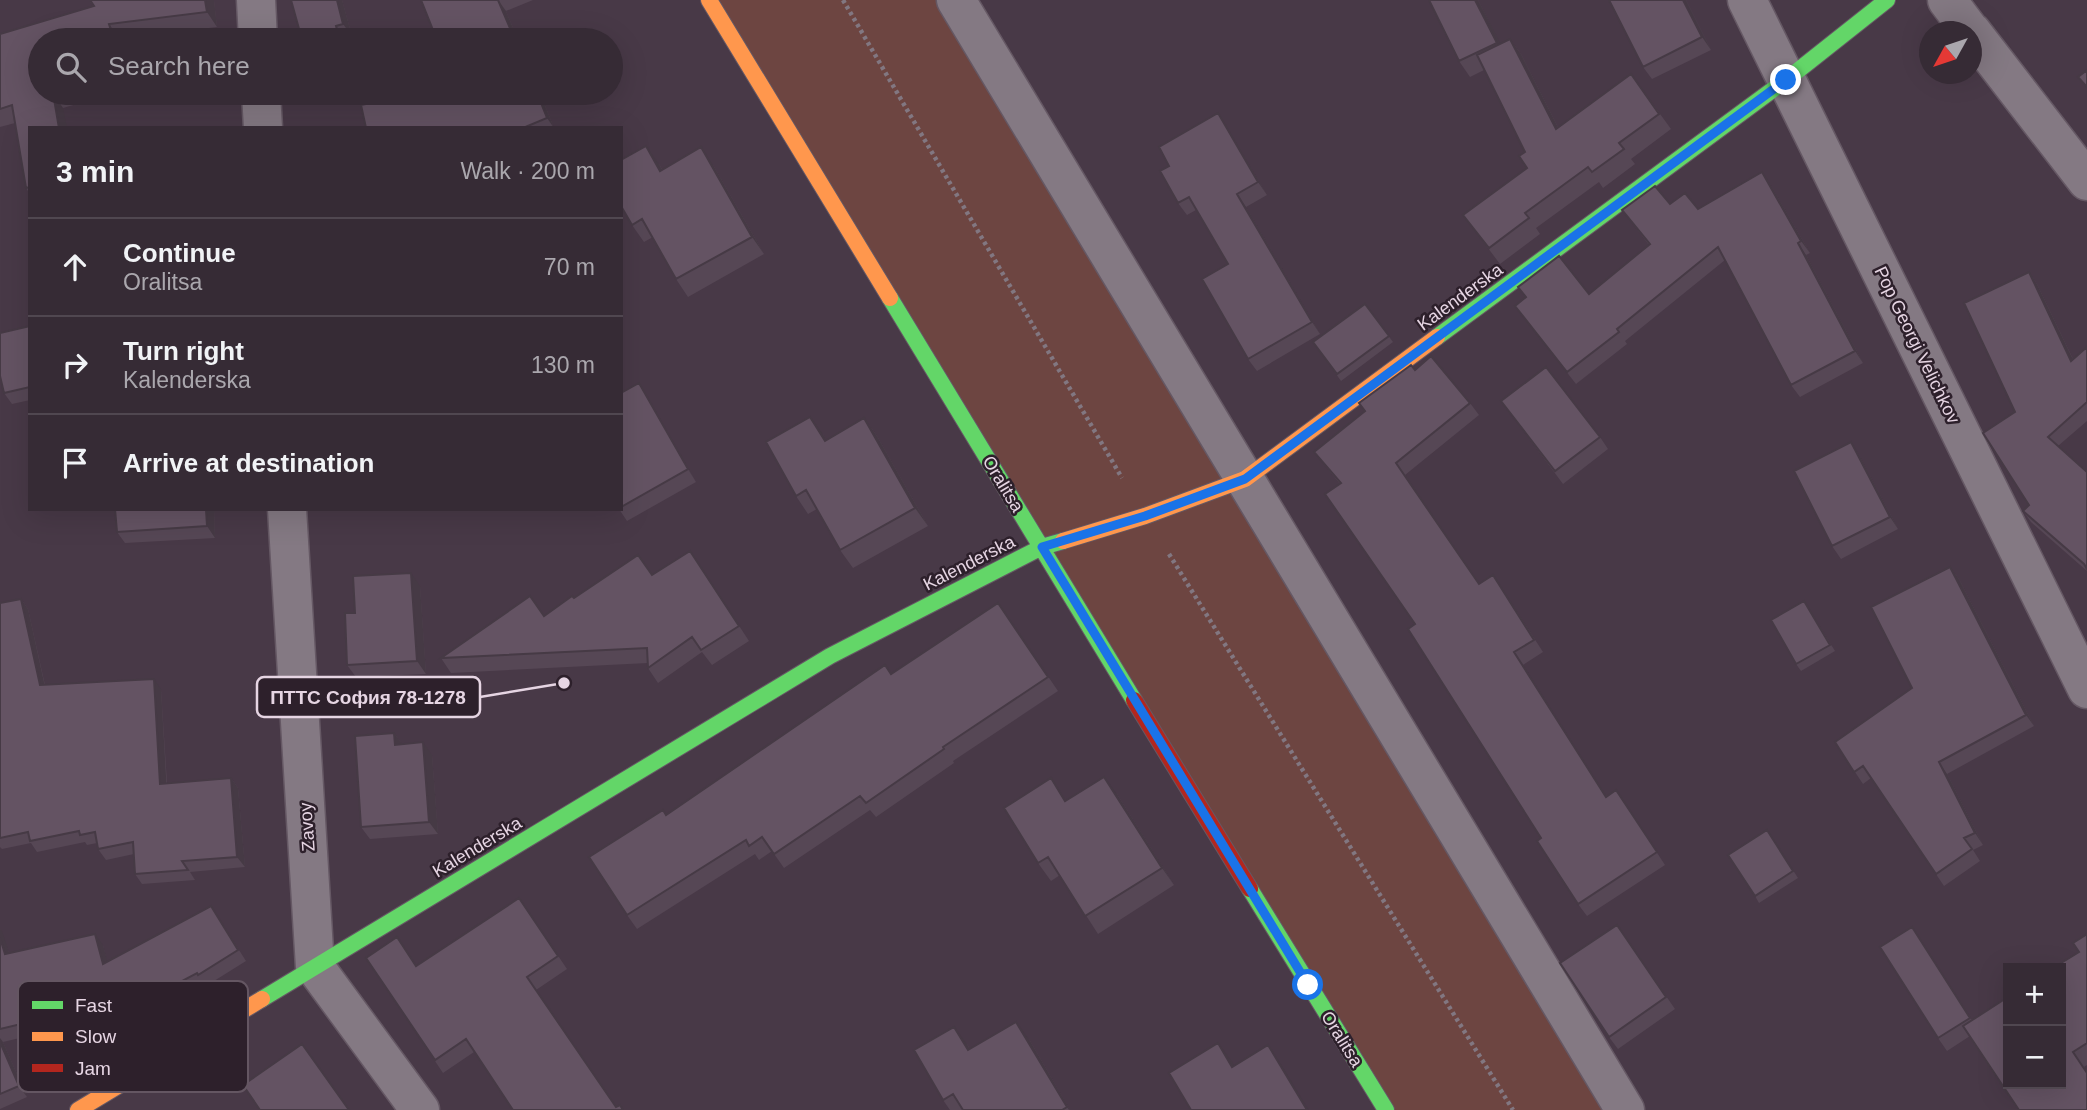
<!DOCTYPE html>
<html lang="en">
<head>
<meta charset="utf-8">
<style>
	:root { --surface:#362b35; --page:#3d333d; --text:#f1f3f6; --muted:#aaa7ad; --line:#504750 }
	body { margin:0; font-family:Arial,sans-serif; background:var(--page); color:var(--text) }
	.controls { position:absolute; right:21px; bottom:21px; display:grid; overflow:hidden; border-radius:0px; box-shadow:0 7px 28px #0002 }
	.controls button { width:63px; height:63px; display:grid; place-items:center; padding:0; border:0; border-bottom:2px solid var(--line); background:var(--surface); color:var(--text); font:35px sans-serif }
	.compass { position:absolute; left:1919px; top:21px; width:63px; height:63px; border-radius:50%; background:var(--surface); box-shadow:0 7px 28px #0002; rotate:230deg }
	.stop { position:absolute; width:21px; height:21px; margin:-16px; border:5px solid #1a73e8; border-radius:50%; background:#fff }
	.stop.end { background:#1a73e8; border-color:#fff; box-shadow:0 2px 7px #0008 }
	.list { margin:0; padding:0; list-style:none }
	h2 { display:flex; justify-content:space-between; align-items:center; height:91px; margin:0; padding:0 28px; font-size:30px }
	h2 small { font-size:23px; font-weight:400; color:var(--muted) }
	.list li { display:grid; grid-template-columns:46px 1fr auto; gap:21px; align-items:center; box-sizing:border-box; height:98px; padding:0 28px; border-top:2px solid var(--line) }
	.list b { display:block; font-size:26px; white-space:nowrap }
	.list p { margin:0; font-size:23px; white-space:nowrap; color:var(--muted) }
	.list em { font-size:23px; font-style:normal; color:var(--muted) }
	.icon { flex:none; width:38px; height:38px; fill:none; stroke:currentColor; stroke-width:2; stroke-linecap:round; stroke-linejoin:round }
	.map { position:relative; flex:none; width:2087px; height:1110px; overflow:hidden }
	.search { position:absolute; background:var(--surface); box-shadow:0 7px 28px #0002; left:28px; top:28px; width:595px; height:77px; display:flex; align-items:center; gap:18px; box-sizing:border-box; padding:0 24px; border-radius:38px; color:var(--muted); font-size:26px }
	.panel { position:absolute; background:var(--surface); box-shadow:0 7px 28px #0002; left:28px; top:126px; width:595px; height:385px; border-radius:0px }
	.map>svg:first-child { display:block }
</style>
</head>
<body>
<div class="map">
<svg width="2087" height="1110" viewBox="0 0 2087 1110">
	<rect width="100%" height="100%" fill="#483947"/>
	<path fill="#6d4541" d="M709,0H956L1625,1110H1386Z"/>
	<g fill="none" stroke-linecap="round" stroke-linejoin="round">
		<g stroke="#655864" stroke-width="41">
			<path id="street" d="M256,0L258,40
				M956,0L1625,1110
				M1747,0L2087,689
				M1947,0L1971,32
				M1972,32L2087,181
				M261,93L263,128
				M287,509L315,967L420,1110"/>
		</g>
		<g stroke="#655864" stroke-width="18">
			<path id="fast" d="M890,298L1134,700
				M1437,337L1786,80L1887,0
				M1250,889L1386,1110
				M262,999L830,656L1042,547L1063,541"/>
		</g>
		<g stroke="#655864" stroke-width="18">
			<path id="slow" d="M709,0L890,298
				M1063,541L1145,516L1245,479L1437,337
				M78,1110L262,999"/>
		</g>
		<g stroke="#655864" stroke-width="18">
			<path id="jam" d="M1134,700L1250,889"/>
		</g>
		<path stroke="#827781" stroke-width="4.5" stroke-dasharray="3.5 3.5" stroke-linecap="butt" d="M843,0L1122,478
			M1169,554L1513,1110"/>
		<use href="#street" stroke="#847983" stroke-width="38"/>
		<use href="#fast" stroke="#63d668" stroke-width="16"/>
		<use href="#slow" stroke="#ff974d" stroke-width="16"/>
		<use href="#jam" stroke="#b3261e" stroke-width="16"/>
	</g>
	<path fill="#564755" d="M89,0H214L217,27L119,39L120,40H40V93H115L63,108L30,128V194L26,188L15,123L0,127V34L93,6Z
		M342,0L352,36L345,39L301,36Z
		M421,0H533L506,11L518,40H437Z
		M1429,0H1478L1500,44L1510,39L1521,54L1558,127L1631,74L1671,129L1631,159L1635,164L1603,188L1599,182L1536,228L1540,234L1500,264L1463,215L1527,168L1525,152L1484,70L1470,77L1459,61Z
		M1686,0L1711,50L1652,79L1643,67Z
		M295,93H307L297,96Z
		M540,93L554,128H366Z
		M1218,113L1226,126L1267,195L1246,207L1320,334L1257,371L1248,359L1228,264L1196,210L1187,215L1178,203L1169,166Z
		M659,164L662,169L713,165L764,254L688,297L676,279L653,237L644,242L632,225Z
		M1762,172L1770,184L1810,253L1806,255L1863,363L1800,397L1791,385L1725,260L1625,341L1627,344L1576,384L1515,306L1589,294L1649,245L1622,210L1670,204L1698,209Z
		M2029,272L2037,284L2073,359L2087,347V421L2058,446L2087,471V571L2031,522L2023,511L2029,505L2015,412Z
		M1365,304L1393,342L1341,381L1313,342Z
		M30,326V400L12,404L4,393Z
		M1415,370L1470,403L1479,415L1405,475L1479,584L1493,575L1501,587L1543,652L1523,665L1606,796L1616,790L1665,865L1587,916L1578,904L1541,838L1415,624L1340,484L1314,452Z
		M639,383L647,396L696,482L627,521L619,509H621V393Z
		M1501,401L1600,437L1608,449L1563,484Z
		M864,418L877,436L928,526L853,568L840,550L817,509L808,514L796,496L823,434L826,440Z
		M1851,442L1859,455L1898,529L1841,559L1832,546Z
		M214,509L215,538L125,543L117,532Z
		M700,566L749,641L712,665L702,652L658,683L648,668V663L451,673L441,658L544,616L574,598L652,575Z
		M1950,567L1959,579L2034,726L1947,774L1983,845L1973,850L1980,861L1944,886L1871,778L1863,784L1835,742L1912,688Z
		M420,586L426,674L356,677L347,665L355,613Z
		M21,599L28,609L45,685L161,689L167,783L231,778L238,788L245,867L190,872L195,880L142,884L135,874L134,854L106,860L98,849L97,843L87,845L85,842L37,852L31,843L2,849L0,847V603Z
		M1804,601L1835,651L1801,671L1796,664Z
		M998,603L1058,691L953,761L954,763L876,817L870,810L784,868L772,851L759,860L755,854L637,929L627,915L891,674Z
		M394,733L402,744L432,755L438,834L370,839L361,827Z
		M1117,794L1174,885L1098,934L1060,875L1051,881L1038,863L1066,801Z
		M1767,830L1798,878L1759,903L1755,896Z
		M519,898L567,969L536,990L616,1107L623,1110L474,1052L443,1073L366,958L417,966Z
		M211,906L246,961L206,986L205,985L160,1008L152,995L85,1012L87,1022L3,1042L27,1097L0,1109V929L9,953L103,945L107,962Z
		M1617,925L1675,1009L1618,1049L1609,1037Z
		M1912,927L1972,1020L2079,952L2087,934V1065L2084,1067L2087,1072V1110L1970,1036L1947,1051L1938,1038Z
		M1029,1039L1070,1110H950L943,1100L967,1044L970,1049Z"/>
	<path fill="#463a45" d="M205,0H214L217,27L207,12Z
		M337,0H342L352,36L343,24Z
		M498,0L506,11L518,40H515Z
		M1475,0H1478L1508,58L1497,43Z
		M1683,0H1686L1711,50L1702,37Z
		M109,24L120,40H114Z
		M336,26L345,39V40H340Z
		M1510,39L1521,54L1567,145L1556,129Z
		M53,93L63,108L67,128H59Z
		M537,93H540L554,128L547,118Z
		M1218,113L1226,126L1267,195L1258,182Z
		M646,146L659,164L672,188L660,171Z
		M701,147L713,165L764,254L752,237Z
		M1762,172L1770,184L1810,253L1801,241Z
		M1237,194L1246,207L1320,334L1312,322Z
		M1798,243L1806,255L1863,363L1855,351Z
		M2029,272L2037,284L2079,372L2071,361Z
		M639,383L647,396L696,482L688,469Z
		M810,417L823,434L837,458L825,441Z
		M864,418L877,436L928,526L915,508Z
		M1851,442L1859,455L1898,529L1890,517Z
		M206,509H214L215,538L207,526Z
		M1950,567L1959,579L2034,726L2026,715Z
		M411,573L420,586L426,674L417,661Z
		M21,599L28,609L47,696L40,685Z
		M1514,652L1523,665L1614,809L1606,797Z
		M154,679L161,689L167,794L160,784Z
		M394,733L403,745H395Z
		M423,742L432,755L438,834L429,822Z
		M1939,762L1947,774L1983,845L1975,833Z
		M1104,777L1117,794L1174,885L1162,868Z
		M231,778L238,788L245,867L237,857Z
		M0,929L2,931L13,965L5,954L0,938Z
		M95,934L103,945L111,975L103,964Z
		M77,1000L85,1012L87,1022L80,1010Z
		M1016,1022L1029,1039L1070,1110H1069L1067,1107Z
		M954,1027L967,1044L980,1068L968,1050Z
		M0,1038L3,1042L27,1097L19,1086L0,1042Z
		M1218,1043L1231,1060L1245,1084L1232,1067Z
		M1268,1045L1280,1063L1309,1110H1307Z"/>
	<path fill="#645363" stroke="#463a45" stroke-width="2" d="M90,0H205L207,12L109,24L114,40H40V93H54H53L59,128H30V187L26,188L12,105L0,109V34L94,6Z
		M291,0H337L343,24L336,26L340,40H286L301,36Z
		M421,0H498L515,40H437Z
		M1429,0H1475L1497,43L1459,61Z
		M1609,0H1683L1702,37L1643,67Z
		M1510,39L1556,129L1631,74L1659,114L1619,143L1624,149L1592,172L1588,167L1525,213L1529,218L1489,248L1463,215L1527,168L1519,156L1525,152L1477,55Z
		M2087,70V87L2078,77Z
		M419,93H537L547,118L523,128H366L361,105Z
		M1218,113L1258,182L1237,194L1312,322L1248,359L1202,279L1228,264L1189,197L1178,203L1160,171L1169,166L1159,147Z
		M646,146L660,171L701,147L752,237L676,279L642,219L632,225L621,206V160Z
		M1762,172L1801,241L1798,243L1855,351L1791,385L1718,247L1617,329L1619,332L1567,372L1515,306L1526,297L1518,287L1559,256L1589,294L1650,244L1622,210L1655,186L1670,204L1685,193L1698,209Z
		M2029,272L2071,361L2087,347V402L2048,437L2087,472V569L2084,564L2023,511L2029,505L1983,433L2015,412L1964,303Z
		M1365,304L1389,336L1337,374L1313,342Z
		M30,326V387L4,393L0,376V333Z
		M1431,356L1470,403L1396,463L1479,584L1493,575L1534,640L1514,652L1606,797L1616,790L1657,852L1578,904L1537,841L1541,838L1408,629L1415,624L1325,494L1341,483L1314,452L1365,411L1359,403L1411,365L1415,370Z
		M1546,367L1600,437L1555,471L1501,401Z
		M639,383L688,469L621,507V393Z
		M810,417L825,441L864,418L915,508L840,550L806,490L796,496L766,442Z
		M1851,442L1890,517L1832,546L1794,471Z
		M115,509H206L207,526L117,532Z
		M690,551L739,626L701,650L692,637L648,668L647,648L441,658L530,596L544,616L572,596L574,598L638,555L652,575Z
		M1950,567L2026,715L1939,762L1975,833L1964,838L1972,849L1936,874L1863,766L1854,772L1835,742L1912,688L1871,607Z
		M411,573L417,661L347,665L345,613H355L353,576Z
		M21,599L40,685L154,679L160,784L231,778L237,857L182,861L188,870L135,874L133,842L98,849L95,832L80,835L79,831L30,841L28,832L0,838V603Z
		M1804,601L1830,645L1796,664L1771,620Z
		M998,603L1048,677L943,747L944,749L866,803L860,796L774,854L762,837L749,846L746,840L627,915L589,857L663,810L666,815L885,665L891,674Z
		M394,733L395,745L423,742L429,822L361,827L355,736Z
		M1104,777L1162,868L1085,916L1048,857L1038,863L1004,808L1051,778L1065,801Z
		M1767,830L1793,871L1755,896L1728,855Z
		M519,898L558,956L527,977L616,1107L620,1105L623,1110H513L466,1039L435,1060L366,958L397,937L416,966Z
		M211,906L238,950L198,975L197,973L152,997L145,984L77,1000L80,1010L0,1029V938L5,954L95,934L103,964Z
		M1617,925L1666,997L1609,1037L1560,963Z
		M1912,927L1970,1018L1938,1038L1880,947Z
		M2087,934V1043L2073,1052L2087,1073V1110H2019L1963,1026L2008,997V1084H2061V968H2053L2079,952L2073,943Z
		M1016,1022L1067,1107L1062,1110H963L953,1094L943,1100L914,1050L954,1027L968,1050Z
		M0,1042L19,1086L0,1094Z
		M1218,1043L1232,1067L1268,1045L1307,1110H1191L1169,1073Z
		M302,1044L349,1110H260L243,1085Z"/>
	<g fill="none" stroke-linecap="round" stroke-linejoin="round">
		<path stroke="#1a73e8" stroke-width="9" d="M1308,985L1042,547L1145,516L1245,479L1786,80"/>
	</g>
	<g text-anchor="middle" stroke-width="5" stroke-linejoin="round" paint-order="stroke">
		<g font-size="18" fill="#e6d5e3" stroke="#2d202b">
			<text transform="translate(1460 297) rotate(-36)" y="6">Kalenderska</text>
			<text transform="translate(1917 345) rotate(64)" y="6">Pop Georgi Velichkov</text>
			<text transform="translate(1003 484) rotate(59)" y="6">Oralitsa</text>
			<text transform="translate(969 563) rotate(-27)" y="6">Kalenderska</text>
			<text transform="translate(307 827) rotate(-94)" y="6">Zavoy</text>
			<text transform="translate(477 847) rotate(-31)" y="6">Kalenderska</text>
			<text transform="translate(1342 1039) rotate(58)" y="6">Oralitsa</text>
		</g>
	</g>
	<rect x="18" y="981" width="230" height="111" rx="10" fill="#2d202b" stroke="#645662" stroke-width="2"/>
	<rect x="32" y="1001" width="31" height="8" fill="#63d668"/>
	<rect x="32" y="1032" width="31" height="9" fill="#ff974d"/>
	<rect x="32" y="1064" width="31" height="8" fill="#b3261e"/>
	<g font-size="19" fill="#e6d5e3">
		<text x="75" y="1012">Fast</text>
		<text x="75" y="1043">Slow</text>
		<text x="75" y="1075">Jam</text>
	</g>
	<path fill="none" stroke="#e6d5e3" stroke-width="2.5" d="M564 683L480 697"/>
	<circle fill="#e6d5e3" stroke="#2d202b" stroke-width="2.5" cx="564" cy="683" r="7"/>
	<rect fill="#2d202b" stroke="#e6d5e3" stroke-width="2.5" x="257" y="677" width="223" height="40" rx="7"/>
	<g font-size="19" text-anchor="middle" font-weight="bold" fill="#e6d5e3">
		<text x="368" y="704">ПТТС София 78-1278</text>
	</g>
</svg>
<div class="controls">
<button>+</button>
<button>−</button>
</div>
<svg class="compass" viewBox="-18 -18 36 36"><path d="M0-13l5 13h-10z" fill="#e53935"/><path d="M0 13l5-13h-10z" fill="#aaa7ad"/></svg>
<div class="stop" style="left:1308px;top:985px"></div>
<div class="stop end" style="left:1786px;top:80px"></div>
<div class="search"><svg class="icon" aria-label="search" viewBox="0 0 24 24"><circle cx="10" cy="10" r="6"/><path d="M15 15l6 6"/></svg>Search here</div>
<section class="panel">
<h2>3 min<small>Walk · 200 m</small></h2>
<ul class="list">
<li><svg class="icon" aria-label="ahead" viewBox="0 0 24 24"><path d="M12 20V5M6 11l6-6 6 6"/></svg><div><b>Continue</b><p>Oralitsa</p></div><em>70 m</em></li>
<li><svg class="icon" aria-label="right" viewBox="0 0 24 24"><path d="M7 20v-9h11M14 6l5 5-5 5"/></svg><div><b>Turn right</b><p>Kalenderska</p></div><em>130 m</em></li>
<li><svg class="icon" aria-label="arrive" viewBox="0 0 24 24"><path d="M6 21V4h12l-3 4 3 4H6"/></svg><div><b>Arrive at destination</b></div></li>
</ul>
</section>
</div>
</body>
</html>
